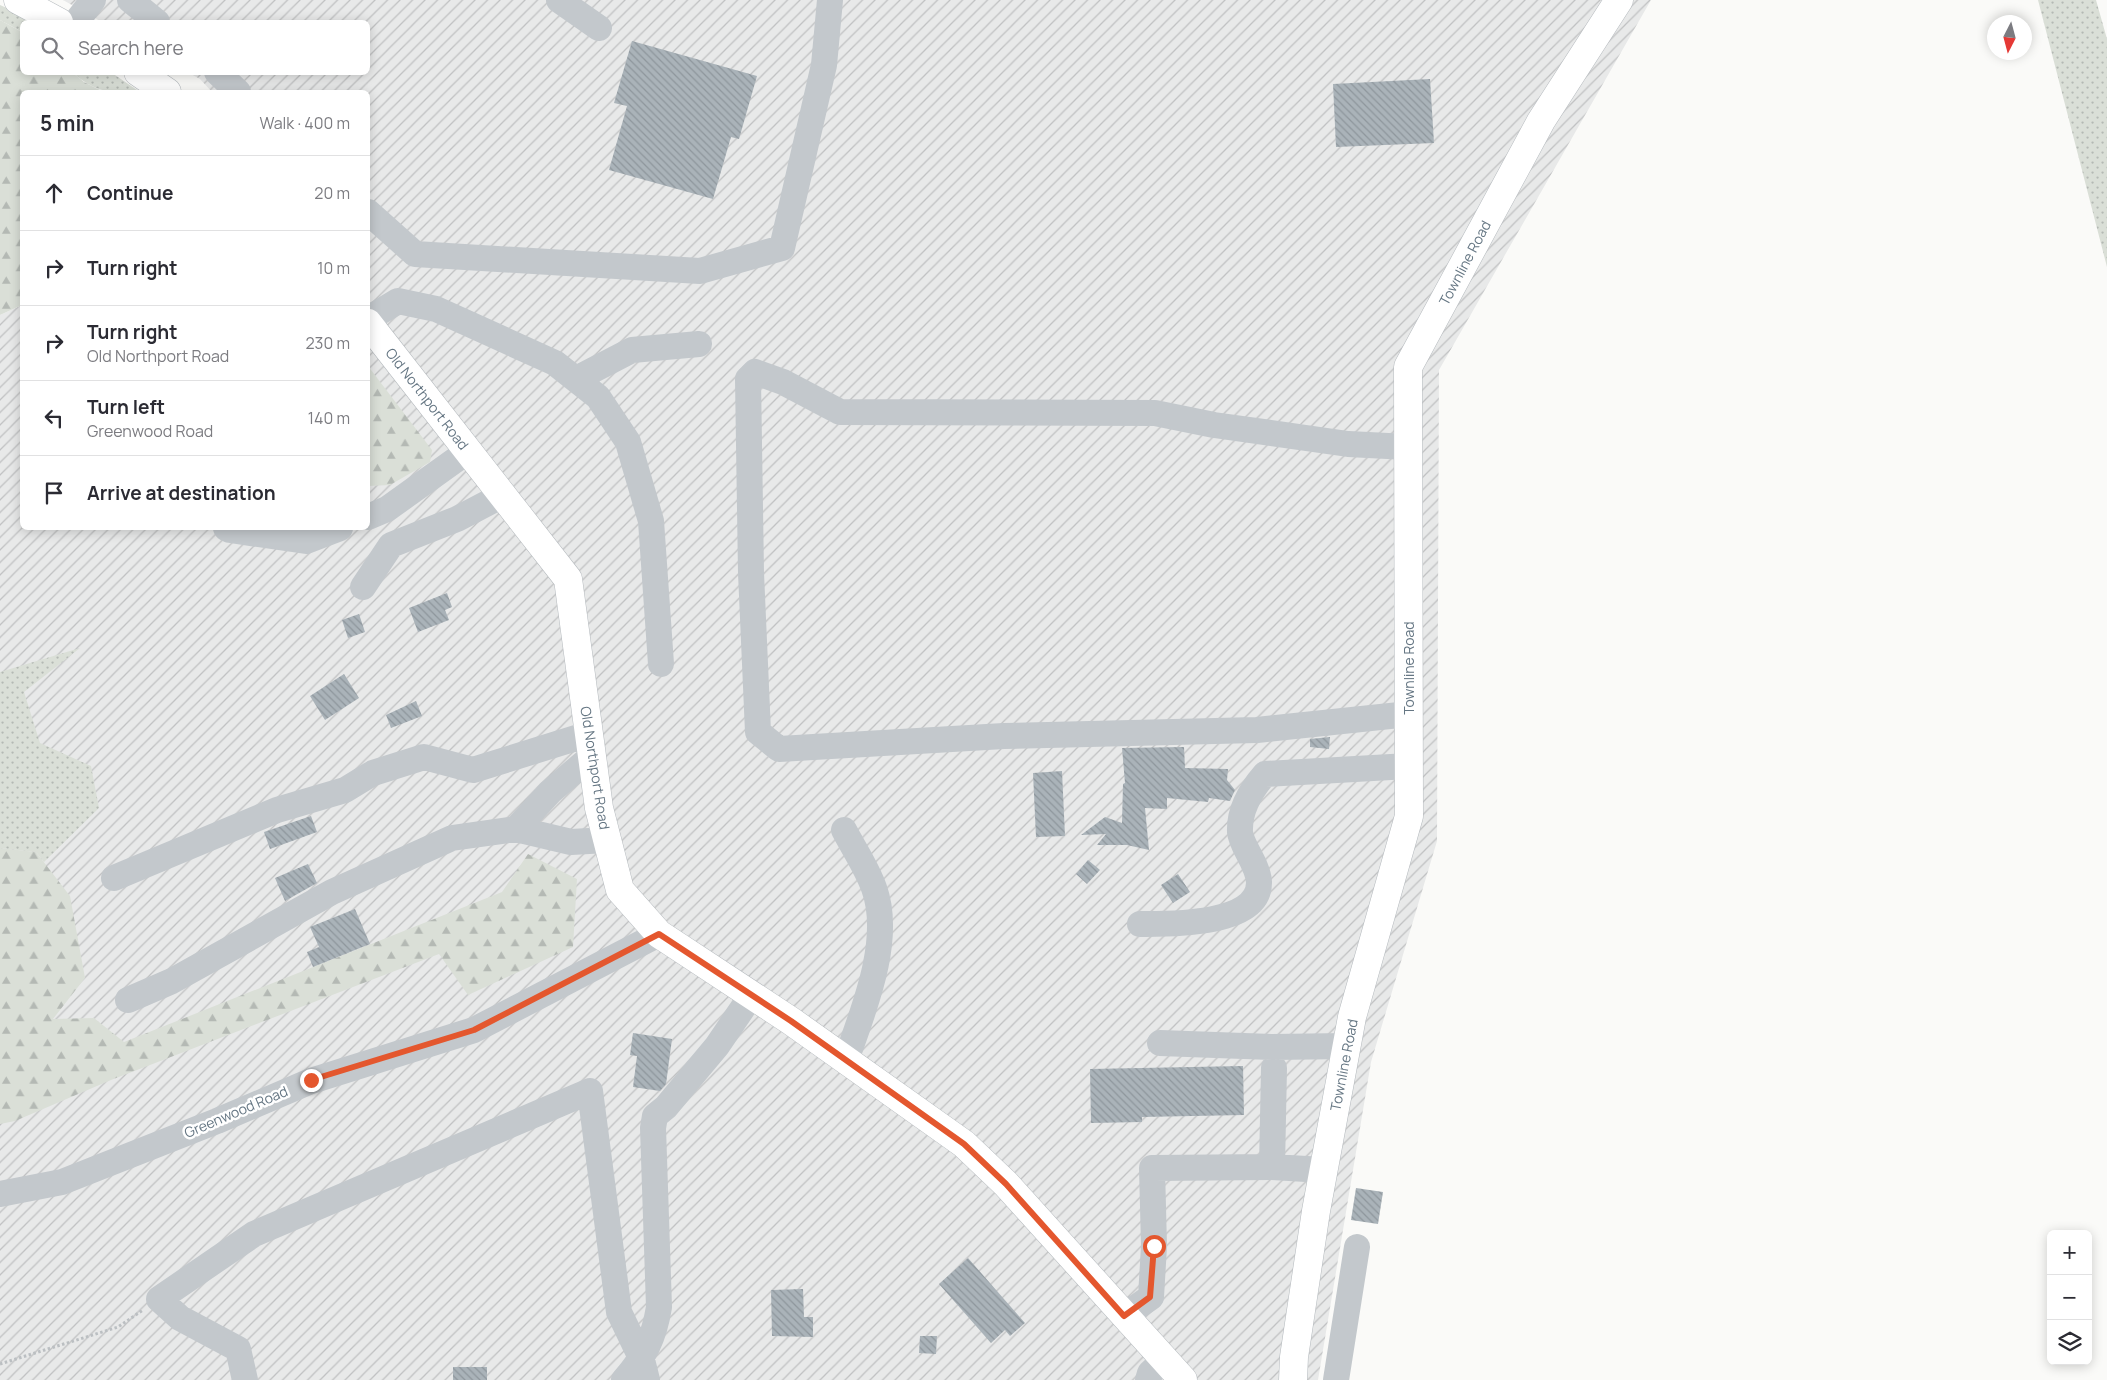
<!DOCTYPE html>
<html lang="en">
<head>
<meta charset="utf-8">
<style>
	:root { --surface:#fff; --page:#f2f2f3; --text:#2b2b33; --muted:#7c7c81; --line:#e1e1e2 }
	body { margin:0; font-family:Manrope,sans-serif; background:var(--page); color:var(--text) }
	.controls { position:absolute; right:15px; bottom:15px; display:grid; overflow:hidden; border-radius:8px; box-shadow:0 2px 12px #0003 }
	.controls button { width:45px; height:45px; display:grid; place-items:center; padding:0; border:0; border-bottom:1px solid var(--line); background:var(--surface); color:var(--text); font:25px sans-serif }
	.compass { position:absolute; left:1987px; top:15px; width:45px; height:45px; border-radius:50%; background:var(--surface); box-shadow:0 2px 12px #0003; rotate:186deg }
	.stop { position:absolute; width:15px; height:15px; margin:-11px; border:4px solid #e4572e; border-radius:50%; background:#fff }
	.stop.end { background:#e4572e; border-color:#fff; box-shadow:0 1px 5px #0008 }
	.list { margin:0; padding:0; list-style:none }
	h2 { display:flex; justify-content:space-between; align-items:center; height:65px; margin:0; padding:0 20px; font-size:21px }
	h2 small { font-size:16px; font-weight:400; color:var(--muted) }
	.list li { display:grid; grid-template-columns:32px 1fr auto; gap:15px; align-items:center; box-sizing:border-box; height:75px; padding:0 20px; border-top:1px solid var(--line) }
	.list b { display:block; font-size:19px; white-space:nowrap }
	.list p { margin:0; font-size:16px; white-space:nowrap; color:var(--muted) }
	.list em { font-size:16px; font-style:normal; color:var(--muted) }
	.icon { flex:none; width:28px; height:28px; fill:none; stroke:currentColor; stroke-width:2; stroke-linecap:round; stroke-linejoin:round }
	.map { position:relative; flex:none; width:2107px; height:1380px; overflow:hidden }
	.search { position:absolute; background:var(--surface); box-shadow:0 2px 12px #0003; left:20px; top:20px; width:350px; height:55px; display:flex; align-items:center; gap:12px; box-sizing:border-box; padding:0 18px; border-radius:8px; color:var(--muted); font-size:19px }
	.panel { position:absolute; background:var(--surface); box-shadow:0 2px 12px #0003; left:20px; top:90px; width:350px; height:440px; border-radius:8px }
	.map>svg:first-child { display:block }
</style>
</head>
<body>
<div class="map">
<svg width="2107" height="1380" viewBox="0 0 2107 1380">
	<defs>
		<pattern id="industrial-furrows" width="10" height="10" patternUnits="userSpaceOnUse" patternTransform="scale(1.25)"><rect width="10" height="10" fill="#e8e9e9"/><path d="M-1 1l2-2M0 10L10 0M9 11l2-2" fill="none" stroke="#c0c1c2"/></pattern>
		<pattern id="grass-dots" width="8" height="8" patternUnits="userSpaceOnUse" patternTransform="scale(1.25)"><rect width="8" height="8" fill="#dadfd7"/><path d="M2 2h.1M6 6h.1" fill="none" stroke="#b4b9b4" stroke-width="1.8" stroke-linecap="round"/></pattern>
		<pattern id="forest-firs" width="22" height="20" patternUnits="userSpaceOnUse" patternTransform="scale(1.25)"><rect width="22" height="20" fill="#dadfd7"/><path d="M5 1l3.5 6h-7zM16 11l3.5 6h-7z" fill="#b4b9b4"/></pattern>
		<pattern id="building-back-hatch" width="6" height="6" patternUnits="userSpaceOnUse" patternTransform="scale(1.25)"><rect width="6" height="6" fill="#aab3b9"/><path d="M-1 5l2 2M0 0l6 6M5-1l2 2" fill="none" stroke="#8e969c"/></pattern>
	</defs>
	<rect width="100%" height="100%" fill="#fafaf8"/>
	<path fill="url(#industrial-furrows)" d="M63,0H1651L1439,370L1437,841L1371,1062L1318,1380H0V315L22,305V528H368V92H212L200,79L189,73L368,72V22H102Z"/>
	<path fill="url(#grass-dots)" d="M2038,0H2096L2107,39V267Z
		M0,5L38,22H22V32L0,20Z
		M73,73H112L140,92C109,92 98,94 73,73Z
		M80,648L24,692L40,743L91,766L99,808L44,862L36,852L0,848V672Z"/>
	<path fill="url(#forest-firs)" d="M0,20L22,32V72L73,73L84,82L104,92H22V305L0,315Z
		M368,366L432,450L430,462L390,485L369,486L368,484Z
		M0,848L36,852L70,896L85,978L53,1019L94,1018L124,1042L502,892L528,854L577,879L573,947L468,995L439,954L111,1080L15,1121L0,1124Z"/>
	<path fill="url(#building-back-hatch)" d="M632,41L757,76L739,139L731,137L713,199L609,170L627,106L614,103Z
		M1430,79L1434,143L1336,147L1333,84Z
		M447,593L452,607L445,610L449,620L418,632L409,608Z
		M359,614L365,632L348,638L342,620Z
		M344,674L359,698L325,720L310,696Z
		M416,701L422,716L391,728L386,715Z
		M1330,737L1329,749L1310,747V739Z
		M1184,747L1185,768L1228,769L1227,780L1235,790L1230,801L1209,798L1208,802L1167,798V809L1145,808L1149,850L1127,845H1097L1106,834L1081,835L1105,817L1122,823L1123,784L1125,783L1122,748Z
		M1062,771L1065,836L1036,837L1033,773Z
		M311,816L317,832L270,849L264,832Z
		M1088,860L1100,870L1087,884L1076,874Z
		M308,864L317,883L285,901L275,878Z
		M1178,874L1190,892L1173,903L1161,885Z
		M355,909L370,944L313,967L307,952L319,947L310,927Z
		M633,1033L672,1039L666,1084L660,1091L633,1087L637,1056L630,1055Z
		M1243,1066L1244,1115L1142,1117V1122L1091,1123L1090,1069Z
		M1356,1188L1383,1192L1378,1224L1351,1220Z
		M968,1258L1025,1323L1010,1336L1005,1330L991,1343L939,1284Z
		M803,1289L804,1317H813V1337L772,1336L771,1290Z
		M920,1336H937L936,1354L919,1353Z
		M453,1367H487V1380H453Z"/>
	<g fill="none" stroke-linecap="round" stroke-linejoin="round">
		<g stroke="#b5babe" stroke-width="29">
			<path id="major" d="M18,0L59,22
				M138,72L167,92
				M368,323L568,579L599,808L620,890L659,934L791,1021L964,1144L1006,1184L1183,1380
				M1293,1380L1294,1357L1316,1211L1352,1017L1409,816L1408,367L1541,121L1619,0"/>
		</g>
		<path stroke="#bbbfc2" stroke-width="3" stroke-dasharray="2.5 2.5" stroke-linecap="butt" d="M0,1364L118,1327L143,1310"/>
		<path stroke="#c3c8cc" stroke-width="26" d="M130,0L157,22
			M559,0L599,28
			M76,22L93,0
			M217,72L238,92
			M368,212L415,254L700,271L782,248L824,65L830,0
			M368,319L398,301L436,309L555,363L598,397L628,442L651,521L661,664
			M576,379L632,350L699,344
			M1408,447L1348,444L1214,425L1155,413L840,412L783,382L755,372L748,379L751,573L758,732L779,749L1004,736L1257,730L1409,714
			M368,517L387,509L468,451
			M226,528L230,530L306,541L340,528
			M363,587L391,545L457,519L503,495
			M592,756L550,792L516,829L571,842L607,840
			M844,830C854,849 867,868 874,888C893,940 863,1011 846,1060
			M114,878L277,810L345,790L373,773L424,757L473,770L589,734
			M1140,924C1168,924 1260,926 1259,882C1258,864 1241,846 1240,832C1239,810 1251,790 1265,774L1409,766
			M128,1000L172,981L332,892L452,838L516,829
			M1160,1043L1272,1047L1347,1046
			M1272,1167L1274,1068
			M0,1194L62,1182L217,1121L311,1081L474,1030L659,934
			M1124,1316L1151,1297L1154,1246L1152,1168L1272,1167L1324,1170
			M245,1380L238,1349L180,1318L159,1299L254,1234L590,1091L619,1312L642,1360L647,1380
			M624,1380C645,1356 654,1338 659,1307L653,1128L655,1116L666,1107L717,1046L751,996
			M1148,1380L1150,1373L1164,1360
			M1336,1380L1357,1247"/>
		<use href="#major" stroke="#fff" stroke-width="28"/>
	</g>
	<g fill="none" stroke-linecap="round" stroke-linejoin="round">
		<path stroke="#e4572e" stroke-width="6" d="M311,1080L474,1030L659,934L791,1021L964,1144L1006,1184L1124,1316L1150,1297L1154,1246"/>
	</g>
	<g text-anchor="middle" stroke-width="5" stroke-linejoin="round" paint-order="stroke">
		<g font-size="14" fill="#657683" stroke="#fff">
			<text transform="translate(1465 263) rotate(-62)" y="5">Townline Road</text>
			<text transform="translate(427 399) rotate(52)" y="5">Old Northport Road</text>
			<text transform="translate(1409 668) rotate(-90)" y="5">Townline Road</text>
			<text transform="translate(595 768) rotate(81)" y="5">Old Northport Road</text>
			<text transform="translate(1344 1065) rotate(-79)" y="5">Townline Road</text>
			<text transform="translate(236 1112) rotate(-23)" y="5">Greenwood Road</text>
		</g>
	</g>
</svg>
<div class="controls">
<button>+</button>
<button>−</button>
<button><svg class="icon" aria-label="layers" viewBox="0 0 24 24"><path d="M12 4l9 5-9 5-9-5zM3 14l9 5 9-5"/></svg></button>
</div>
<svg class="compass" viewBox="-18 -18 36 36"><path d="M0-13l5 13h-10z" fill="#e53935"/><path d="M0 13l5-13h-10z" fill="#7c7c81"/></svg>
<div class="stop" style="left:1154px;top:1246px"></div>
<div class="stop end" style="left:311px;top:1080px"></div>
<div class="search"><svg class="icon" aria-label="search" viewBox="0 0 24 24"><circle cx="10" cy="10" r="6"/><path d="M15 15l6 6"/></svg>Search here</div>
<section class="panel">
<h2>5 min<small>Walk · 400 m</small></h2>
<ul class="list">
<li><svg class="icon" aria-label="ahead" viewBox="0 0 24 24"><path d="M12 20V5M6 11l6-6 6 6"/></svg><div><b>Continue</b></div><em>20 m</em></li>
<li><svg class="icon" aria-label="right" viewBox="0 0 24 24"><path d="M7 20v-9h11M14 6l5 5-5 5"/></svg><div><b>Turn right</b></div><em>10 m</em></li>
<li><svg class="icon" aria-label="right" viewBox="0 0 24 24"><path d="M7 20v-9h11M14 6l5 5-5 5"/></svg><div><b>Turn right</b><p>Old Northport Road</p></div><em>230 m</em></li>
<li><svg class="icon" aria-label="left" viewBox="0 0 24 24"><path d="M17 20v-9H6M10 6l-5 5 5 5"/></svg><div><b>Turn left</b><p>Greenwood Road</p></div><em>140 m</em></li>
<li><svg class="icon" aria-label="arrive" viewBox="0 0 24 24"><path d="M6 21V4h12l-3 4 3 4H6"/></svg><div><b>Arrive at destination</b></div></li>
</ul>
</section>
</div>
</body>
</html>
